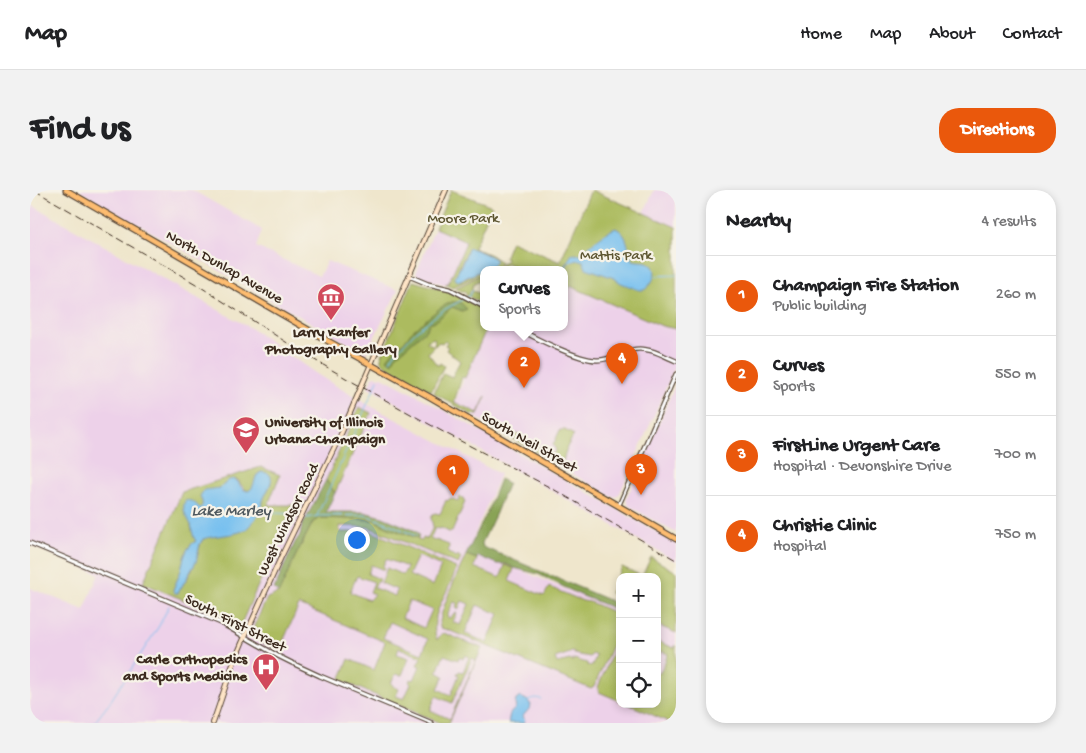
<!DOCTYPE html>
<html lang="en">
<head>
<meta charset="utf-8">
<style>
	:root { --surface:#fff; --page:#f2f2f2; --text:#202124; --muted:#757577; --line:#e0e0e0; --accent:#ea580c }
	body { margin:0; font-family:"Gochi Hand",sans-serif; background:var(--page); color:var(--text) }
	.controls { position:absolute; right:15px; bottom:15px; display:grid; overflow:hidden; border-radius:10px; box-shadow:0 2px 8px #0003 }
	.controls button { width:45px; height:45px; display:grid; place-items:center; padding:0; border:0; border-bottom:1px solid var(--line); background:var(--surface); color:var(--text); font:25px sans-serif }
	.you { position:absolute; left:326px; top:349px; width:18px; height:18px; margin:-12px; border:4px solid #fff; border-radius:50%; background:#1a73e8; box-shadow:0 0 0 8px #1a73e833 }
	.badge { display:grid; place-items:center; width:32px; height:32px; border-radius:50%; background:var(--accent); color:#fff; font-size:16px; font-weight:700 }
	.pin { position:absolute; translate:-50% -41px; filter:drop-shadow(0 1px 2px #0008) }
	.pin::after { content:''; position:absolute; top:26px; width:18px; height:15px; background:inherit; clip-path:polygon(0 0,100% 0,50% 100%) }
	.popup { position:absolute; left:450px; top:76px; width:88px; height:65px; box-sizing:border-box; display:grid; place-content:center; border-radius:10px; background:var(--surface); filter:drop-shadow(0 1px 4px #0005); font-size:16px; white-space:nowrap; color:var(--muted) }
	.popup b { font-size:19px; color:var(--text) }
	.popup::after { content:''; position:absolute; left:50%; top:100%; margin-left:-10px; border:10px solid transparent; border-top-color:var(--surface) }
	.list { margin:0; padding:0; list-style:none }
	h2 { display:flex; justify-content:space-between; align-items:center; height:65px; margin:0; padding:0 20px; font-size:21px }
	h2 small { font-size:16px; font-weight:400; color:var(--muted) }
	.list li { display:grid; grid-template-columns:32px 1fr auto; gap:15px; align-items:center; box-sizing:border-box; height:80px; padding:0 20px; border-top:1px solid var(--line) }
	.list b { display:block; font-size:19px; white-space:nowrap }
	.list p { margin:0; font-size:16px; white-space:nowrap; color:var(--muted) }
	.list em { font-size:16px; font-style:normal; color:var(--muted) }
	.icon { flex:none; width:28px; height:28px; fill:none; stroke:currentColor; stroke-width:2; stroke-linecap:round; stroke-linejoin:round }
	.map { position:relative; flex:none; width:646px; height:533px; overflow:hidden; border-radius:20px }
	header { display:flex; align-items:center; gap:30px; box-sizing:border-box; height:70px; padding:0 25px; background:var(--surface); border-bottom:1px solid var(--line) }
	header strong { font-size:24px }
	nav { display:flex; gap:28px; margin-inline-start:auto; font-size:18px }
	.intro { display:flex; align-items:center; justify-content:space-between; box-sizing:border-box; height:120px; padding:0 30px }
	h1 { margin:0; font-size:35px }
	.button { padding:12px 22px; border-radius:20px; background:var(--accent); color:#fff; font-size:18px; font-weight:700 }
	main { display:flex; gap:30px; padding:0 30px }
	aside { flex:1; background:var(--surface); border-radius:20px; box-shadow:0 2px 8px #0003 }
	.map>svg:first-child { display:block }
</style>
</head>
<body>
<header>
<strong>Map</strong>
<nav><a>Home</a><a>Map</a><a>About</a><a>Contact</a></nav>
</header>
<div class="intro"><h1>Find us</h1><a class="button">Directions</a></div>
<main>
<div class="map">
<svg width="646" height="533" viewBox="0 0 646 533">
	<rect width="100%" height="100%" fill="#f7f3e8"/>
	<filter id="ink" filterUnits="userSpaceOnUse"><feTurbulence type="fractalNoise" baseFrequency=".02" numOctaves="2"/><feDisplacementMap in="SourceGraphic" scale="10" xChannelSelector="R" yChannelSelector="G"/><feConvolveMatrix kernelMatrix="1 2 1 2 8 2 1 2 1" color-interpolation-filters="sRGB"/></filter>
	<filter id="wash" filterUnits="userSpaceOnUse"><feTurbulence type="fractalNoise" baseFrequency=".0096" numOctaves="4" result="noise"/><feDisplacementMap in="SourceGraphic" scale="20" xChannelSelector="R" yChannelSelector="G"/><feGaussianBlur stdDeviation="1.12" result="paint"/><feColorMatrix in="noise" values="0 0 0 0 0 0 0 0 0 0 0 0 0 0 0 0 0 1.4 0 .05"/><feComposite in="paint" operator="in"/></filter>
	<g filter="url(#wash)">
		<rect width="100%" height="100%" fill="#efe6cc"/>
		<path fill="#edd1e9" d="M48,0H162L232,40L226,57L289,86L297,71L368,100L336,164Z
			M624,0H646V37L614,23Z
			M0,14L224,140L288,185L333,212L470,284L439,358L556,408L590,420V514H627V435L646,443V533H0V398L54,420L69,384L0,355Z
			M405,38L436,51L418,95L397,90L388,86L386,83Z
			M534,94L632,136L646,139V175L590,303L586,307H582L424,215L433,192V187L455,137H534Z
			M346,186L352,187L403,214L646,353V371L338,197L343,187Z
			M646,193V343L599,316L596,310Z"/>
		<path fill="#acbb5e" stroke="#74723e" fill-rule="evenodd" d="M421,0L462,16L445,55H444L443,56L445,58L461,65L471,72L466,79H456L462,76L458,65L447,59H438C436,67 428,74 428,83C429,86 430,88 431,91L454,80V83L423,97L416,94V93L418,94L436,52L405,38Z
			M561,0L646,37V139L632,136L540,96L537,102L536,101V95L534,94V79H489L477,73L470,79H468L472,73L477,70L474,68L481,51L530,72Z
			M454,84V88L444,93L442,99L439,103L441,104L443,101L454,105V115L436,105V103L435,101H431L426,98Z
			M383,91L421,102L454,120V137H457L435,188L432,187L424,212L448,223L456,206L448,224L442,225L404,203L413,183L422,187L430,171L416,160L418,157L415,155L417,152L415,150L412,153L409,152L405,156L404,155L405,149L404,148L397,151L398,153L404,156L398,163L407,175H409L410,173L414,176L401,201L355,175L351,171V168Z
			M329,217L341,223L305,303L296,290Z
			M530,240H535L544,245L537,257L533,271L531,274L528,275L473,243L474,241L483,246L486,244L492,245L493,250C496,252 499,254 502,256L504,255L523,264L526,260L523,255Z
			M231,277L250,285L238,315H264L211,434L113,393L152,302ZM231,282L236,283L241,294L232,311L233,317L229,324L217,338L214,340L202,343L184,346L173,349C168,357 169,365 165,373C161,384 154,393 148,402L143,400C145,394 149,387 151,380C153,370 156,356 166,351L162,341L161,336L169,319L172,317L173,313L185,299L190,298L199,290H208C211,295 218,306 223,297C225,293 225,288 227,285C228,283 230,283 231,282Z
			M430,307L433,308L435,312L422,342H419L411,338L408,339L405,338L400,349L405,351L406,350L419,355L418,363L427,367L428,365L431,368L428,374L338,337L309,336L310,342H333L334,339L338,340L426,378C421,401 397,425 407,450L411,444L414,443L452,458L419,533H410L310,490L319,469L344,480L355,452L269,415L249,461L232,453L223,446L224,436L237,408L249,403L265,367L283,332L290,328L343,330L361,339L388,348V350L392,351L393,348L397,349L403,337L401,328L403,324L405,323L410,324L416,310L418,311L420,308L428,311ZM388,366L411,376L403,396L379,385ZM356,369L377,377L373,385L357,378L351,393L367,400L365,406L344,398L347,392H349L350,389L338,384L341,375L354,380L355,378L353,376ZM327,386L344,392L340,402L344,404L339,410L320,402ZM379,411L402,420L394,438L372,428ZM360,432L398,449L392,464L353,448ZM369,458L391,467L387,475L390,476L384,490L381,489L379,492L381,494L374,509L366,506L369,499L363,496L361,493L366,484L372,485L379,468L367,464ZM414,465L428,470L429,467L433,469L435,465L439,467L433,482L429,481L427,484L429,485L421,505L408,499L414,486L407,482ZM442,468L446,470L420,529L400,520L406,506L422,513Z
			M436,365L447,369L444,377L470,388L475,375L484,379L479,391L514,406L519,397L553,411L560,412L590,425V437L564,497L561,499L418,440L410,438C407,425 429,381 436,365ZM432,411L439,414L430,435L423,432L427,423L423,424L421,428L417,427L423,412L427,413L426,417L428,420ZM447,415L469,424L457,453L435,443ZM541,462H544V464L560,467L562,464L566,466L562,476L557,475V473L544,469V471H541L540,470L527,473L525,468L540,463Z
			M621,367L646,382V443L627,435V387H590V408L580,403L592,377L612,386Z
			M590,444V511L569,502L568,497Z
			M627,451L644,458L646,455V533H641L598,514H627V483H630L638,464L631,461L627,468Z"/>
		<path fill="#89a355" stroke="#62663a" d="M421,112H430L437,119L432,121L422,117L405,132H400L397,139L365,167L363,173L357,169L364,160L374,152L381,142L410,118Z
			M470,289L478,293L466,323L452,353L453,357L581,411L587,416L583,418L550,405L508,384L484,378L476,374H467L448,366L447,369L436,365L457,322Z
			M296,290L305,303L296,322H334L353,327L386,341L389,345L388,348L361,339L343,330L290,328L283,332L265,367L249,403L244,399L265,352L270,345L272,336Z"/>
		<path fill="#77c0ef" stroke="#597586" d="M586,38C599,45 597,58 603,70C609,72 614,70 619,73C631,80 622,95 614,100H609L591,93L584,88L556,78L553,71L549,70L539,72L535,79H531L533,78L542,64C546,64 551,65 554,63C556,61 557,58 559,56C568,49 575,42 586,38Z
			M440,58C449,61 456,64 465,69V72L462,76L428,91L425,89V86C428,83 437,63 438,59Z
			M231,282C250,283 238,298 234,308C232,312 233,315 232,319C231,323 218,338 215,340C202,346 186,345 173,349L170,354L166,372L148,403H145L143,400C145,394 149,387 151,380C153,370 156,356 166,351C162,346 163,341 161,335C157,326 151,321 155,311C163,309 165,314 170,318C174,315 172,311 170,306L174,300L190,298L199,290L204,289C210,292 208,294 212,298C223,308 224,289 227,285C228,284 230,283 231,282Z
			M490,507C495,509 498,510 501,515L499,519L493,526L495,531L494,533H478C479,530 479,526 480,524C483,519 487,520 485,514L486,510Z"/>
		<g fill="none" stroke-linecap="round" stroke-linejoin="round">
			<path stroke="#77c0ef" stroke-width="1" d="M624,86L646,85
				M359,173L364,164L387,140L412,121L439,106L443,100
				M231,322L262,324
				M287,326L335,325L357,333L386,346
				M276,328L287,326L348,190
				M498,511C502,507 507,508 511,509
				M64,533L78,515L129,436L139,416"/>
		</g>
	</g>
	<g filter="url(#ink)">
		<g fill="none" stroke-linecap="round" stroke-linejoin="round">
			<g stroke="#564638" stroke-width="5.5">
				<path id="tertiary" d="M379,86L398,94L420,99L454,117
					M486,137C502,147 550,171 568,170C580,170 590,163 602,160C617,156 632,165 646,171
					M589,315L646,184
					M0,353L191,433L248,466L262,473L290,486L402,533"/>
			</g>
			<g stroke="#564638" stroke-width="6">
				<path id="secondary" d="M183,533L202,477L212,453L252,365L311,244L416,0"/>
			</g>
			<g stroke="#564638" stroke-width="7">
				<path id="primary" d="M36,0L298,151L400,207L646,349"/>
			</g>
			<use href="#tertiary" stroke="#fff" stroke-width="3"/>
			<use href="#secondary" stroke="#fee4c6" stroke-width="4"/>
			<use href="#primary" stroke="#fdbc70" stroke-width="4.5"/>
			<path stroke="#3b2a1e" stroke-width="1" stroke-dasharray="8 4" stroke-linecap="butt" d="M4,0L166,94L276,165L321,191L417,244L523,299L646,370"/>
		</g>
	</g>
	<defs>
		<g id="museum-pin" transform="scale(1.4375)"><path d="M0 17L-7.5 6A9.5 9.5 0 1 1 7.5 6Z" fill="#d1495b" stroke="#f7f3e8"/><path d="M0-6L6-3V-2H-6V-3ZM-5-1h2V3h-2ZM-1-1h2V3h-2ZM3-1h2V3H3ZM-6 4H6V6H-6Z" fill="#fff"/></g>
		<g id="university-pin" transform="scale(1.4375)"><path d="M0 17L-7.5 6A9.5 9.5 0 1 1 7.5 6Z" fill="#d1495b" stroke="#f7f3e8"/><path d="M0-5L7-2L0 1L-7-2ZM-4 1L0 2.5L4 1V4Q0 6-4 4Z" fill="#fff"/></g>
		<g id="hospital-pin" transform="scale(1.4375)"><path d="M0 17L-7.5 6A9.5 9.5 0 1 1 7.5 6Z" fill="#d1495b" stroke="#f7f3e8"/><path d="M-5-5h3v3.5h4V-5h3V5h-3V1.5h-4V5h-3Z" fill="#fff"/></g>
	</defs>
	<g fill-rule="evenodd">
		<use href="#museum-pin" x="301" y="107"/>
		<use href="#university-pin" x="216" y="240"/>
		<use href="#hospital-pin" x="236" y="477"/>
	</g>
	<g text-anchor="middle" stroke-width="4.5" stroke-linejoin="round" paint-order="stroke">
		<g font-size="15" fill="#5d5631" stroke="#f7f3e8">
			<text x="433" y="32">Moore Park</text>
			<text x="586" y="69">Mattis Park</text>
		</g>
		<g font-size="15" fill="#3b2a1e" stroke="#f7f3e8">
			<text transform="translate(195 76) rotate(30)" y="5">North Dunlap Avenue</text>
			<text transform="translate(500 251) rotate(30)" y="5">South Neil Street</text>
			<text transform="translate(257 329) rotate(-64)" y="5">West Windsor Road</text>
			<text transform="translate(206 432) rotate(27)" y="5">South First Street</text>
		</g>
		<g font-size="15" font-weight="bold" fill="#3b2a1e" stroke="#f7f3e8">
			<text x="301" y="146">Larry Kanfer<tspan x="301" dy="17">Photography Gallery</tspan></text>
			<text x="235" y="236" text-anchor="start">University of Illinois<tspan x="235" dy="17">Urbana-Champaign</tspan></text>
			<text x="217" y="473" text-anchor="end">Carle Orthopedics<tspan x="217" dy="17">and Sports Medicine</tspan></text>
		</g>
		<g font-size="16" font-style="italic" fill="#4d575d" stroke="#f7f3e8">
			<text x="201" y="325">Lake Marley</text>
		</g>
	</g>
</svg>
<div class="controls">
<button>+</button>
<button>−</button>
<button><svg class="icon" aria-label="locate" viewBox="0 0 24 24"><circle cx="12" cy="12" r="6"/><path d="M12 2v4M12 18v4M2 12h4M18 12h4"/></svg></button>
</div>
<div class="you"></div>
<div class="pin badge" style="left:423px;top:306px">1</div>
<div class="pin badge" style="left:494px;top:198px">2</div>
<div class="popup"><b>Curves</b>Sports</div>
<div class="pin badge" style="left:611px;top:305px">3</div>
<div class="pin badge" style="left:592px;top:194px">4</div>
</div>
<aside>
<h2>Nearby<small>4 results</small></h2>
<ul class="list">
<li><span class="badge">1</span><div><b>Champaign Fire Station</b><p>Public building</p></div><em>260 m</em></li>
<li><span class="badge">2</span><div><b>Curves</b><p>Sports</p></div><em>550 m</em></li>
<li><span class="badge">3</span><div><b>FirstLine Urgent Care</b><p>Hospital · Devonshire Drive</p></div><em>700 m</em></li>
<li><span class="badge">4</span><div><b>Christie Clinic</b><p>Hospital</p></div><em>750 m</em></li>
</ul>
</aside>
</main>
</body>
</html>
